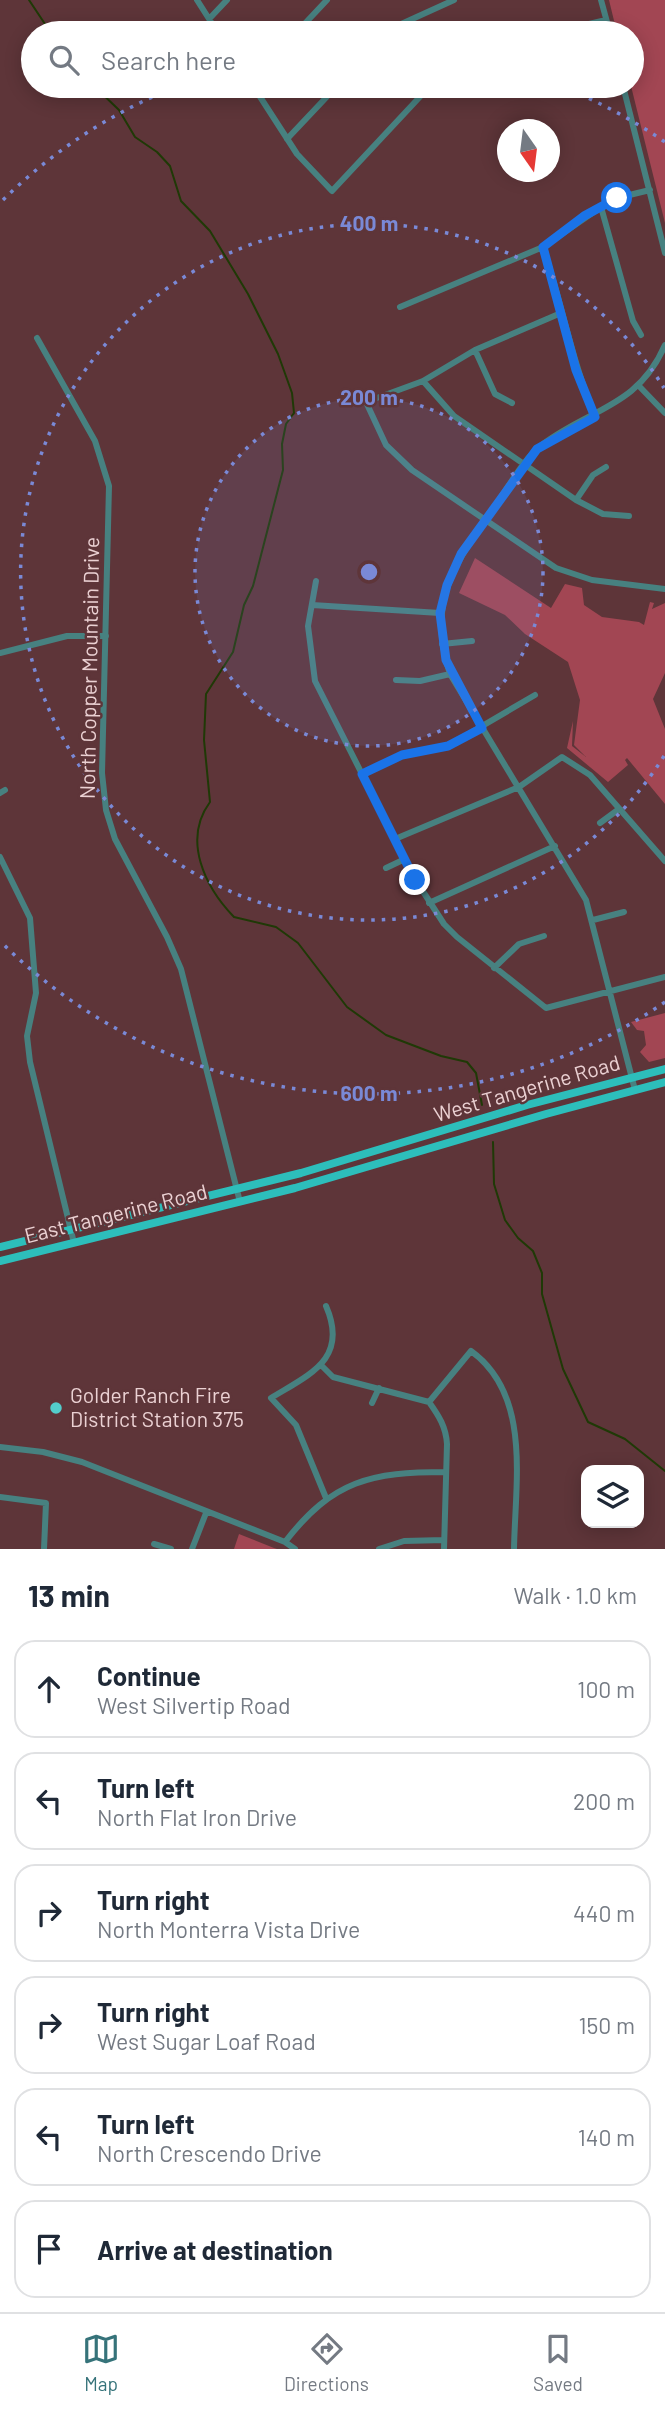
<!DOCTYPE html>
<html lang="en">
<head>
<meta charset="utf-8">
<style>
	:root { --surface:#fff; --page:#f2f2f3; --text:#1f2937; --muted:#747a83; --line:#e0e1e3; --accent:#36737a }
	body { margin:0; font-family:Barlow,sans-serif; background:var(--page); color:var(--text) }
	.controls { position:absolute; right:21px; bottom:21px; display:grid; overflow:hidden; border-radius:14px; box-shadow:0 4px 18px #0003 }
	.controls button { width:63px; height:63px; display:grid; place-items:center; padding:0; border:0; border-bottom:2px solid var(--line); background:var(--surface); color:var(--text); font:35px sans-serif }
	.compass { position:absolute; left:497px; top:119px; width:63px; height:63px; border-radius:50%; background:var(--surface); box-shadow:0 4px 18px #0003; rotate:166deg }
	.stop { position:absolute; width:21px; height:21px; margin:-16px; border:5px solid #1a73e8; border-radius:50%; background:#fff }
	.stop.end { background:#1a73e8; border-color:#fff; box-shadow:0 2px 7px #0008 }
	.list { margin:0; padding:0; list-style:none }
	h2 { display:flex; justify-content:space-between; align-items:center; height:91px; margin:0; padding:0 28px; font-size:30px }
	h2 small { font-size:23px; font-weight:400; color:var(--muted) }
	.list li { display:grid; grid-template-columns:46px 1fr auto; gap:21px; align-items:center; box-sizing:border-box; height:98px; margin:0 14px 14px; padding:0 14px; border:2px solid var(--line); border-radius:21px }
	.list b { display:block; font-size:26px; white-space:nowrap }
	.list p { margin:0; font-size:23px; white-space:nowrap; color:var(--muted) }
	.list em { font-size:23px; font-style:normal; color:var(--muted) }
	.icon { flex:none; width:38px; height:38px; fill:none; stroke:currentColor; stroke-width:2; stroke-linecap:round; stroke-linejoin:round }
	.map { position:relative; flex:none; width:665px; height:1549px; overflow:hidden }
	.search { position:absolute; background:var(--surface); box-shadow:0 4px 18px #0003; left:21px; right:21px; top:21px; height:77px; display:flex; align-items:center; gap:18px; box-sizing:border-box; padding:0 24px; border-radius:38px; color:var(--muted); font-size:26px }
	.sheet { height:763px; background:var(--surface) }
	nav { display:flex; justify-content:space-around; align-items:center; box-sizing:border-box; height:98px; border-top:2px solid var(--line); background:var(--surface); font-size:19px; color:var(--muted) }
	nav a { display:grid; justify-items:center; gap:4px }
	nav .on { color:var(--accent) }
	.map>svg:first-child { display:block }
</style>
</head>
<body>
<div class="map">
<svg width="665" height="1549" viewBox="0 0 665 1549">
	<rect width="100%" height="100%" fill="#5e3539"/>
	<path fill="#a24653" d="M609,0H665V223L631,86L632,33H617Z
		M475,558L551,608L565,584L582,588L584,605L602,617L639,622L644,625L650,602L654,603L652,609L665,603V673L653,699L665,729V804L627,758L625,760L628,765L608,782L567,748L573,721L572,746L586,757L574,745L580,700L568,662L525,634L505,615L459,593Z
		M665,1013V1058L649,1062L640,1052L646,1045L644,1031L637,1030L631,1022Z
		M239,1534L274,1548L277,1549H234Z"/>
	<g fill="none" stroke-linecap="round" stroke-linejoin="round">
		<path stroke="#1f3906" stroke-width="2" d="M29,0L51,33
			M94,86L119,110L135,137L157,152L170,166L181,201L210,231L248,294L278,354L292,393L294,413L286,424L282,444L283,470L253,586L244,605L233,652L206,694L204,740L210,802C182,840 205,887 234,917L276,927L298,943L347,1007L386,1035L441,1056L467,1062L476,1073L482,1105
			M493,1142L494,1184L505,1220L518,1238L533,1251L542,1273V1294L563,1369L588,1422L625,1439L665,1471"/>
		<path stroke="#478180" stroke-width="6" d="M197,0L218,33
			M601,0L610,33
			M210,18L227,0
			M296,33L327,0
			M388,33L399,25L454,0
			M551,33L606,20
			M253,86L297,154L332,191L430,86
			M623,86L665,253
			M287,139L337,86
			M601,207L633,321L641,335
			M543,247C562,304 572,361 595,417
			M400,307L543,247L601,207L617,198L650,190
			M561,313L475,350L423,381L366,402L386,445L412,470L556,568L592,580L665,589
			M37,338L95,441L109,486L102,773L106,810L115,839L167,937L181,969L240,1202
			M475,350L495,394L512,403
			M423,381L454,416L576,500L603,514L629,516
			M639,386L665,413
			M576,500L593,475L606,467
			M316,581L308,626L315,681L415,879L444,924L457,937L546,1008L665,977
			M312,605L440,613
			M442,644L472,641
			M0,653L67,636H106
			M396,680L420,681L450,674
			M362,774L402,755L448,746L535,695
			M0,793L5,790
			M600,823L619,809
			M395,839L519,787L562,757L590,775L665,861
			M0,857L30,918L36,993L27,1036L30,1062L74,1243
			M386,868L405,859
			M429,903L555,846
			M593,920L624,912
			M494,968L519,944L544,936
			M635,1090L586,900L450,674C425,600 457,561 497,503C511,483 524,458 543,444C591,408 638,407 665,345
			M322,1366L333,1377L429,1402C439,1416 446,1427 447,1444L444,1549
			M429,1402L471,1351C532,1395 515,1483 514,1549
			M372,1403L379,1388
			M0,1447L43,1452L82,1462L285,1542L295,1549
			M0,1497L46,1503L44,1549
			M326,1498L296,1425L271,1398C310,1374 349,1359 326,1306
			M285,1542C333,1480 371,1472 446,1472
			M154,1544L171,1549
			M192,1549L206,1513
			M379,1549L404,1541L444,1540"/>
		<path stroke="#2dbebb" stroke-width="8" d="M0,1247L301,1173L527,1105L665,1069
			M0,1261L295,1188L546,1114L665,1082"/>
	</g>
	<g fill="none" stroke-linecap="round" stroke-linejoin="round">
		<path stroke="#1a73e8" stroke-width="9" d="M415,880L362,774L402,755L448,746L482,728L446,660L440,613L447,585L461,554L537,449L595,417L576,370L543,247L584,216L617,198"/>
	</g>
	<circle cx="369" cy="572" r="174" fill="#7a89d6" fill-opacity=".12"/>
	<g fill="none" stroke="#7a89d6" stroke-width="3.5" stroke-dasharray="3.5 7">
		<circle cx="369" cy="572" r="174"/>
		<path d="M664 756A348 348 0 1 1 664 388"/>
		<path d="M665 1002A522 522 0 0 1 3 944M3 200A522 522 0 0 1 178 86M560 86A522 522 0 0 1 665 142"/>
	</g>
	<circle fill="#53cdcb" stroke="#5e3539" stroke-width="2.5" cx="56" cy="1408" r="7"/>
	<g text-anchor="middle" stroke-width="5" stroke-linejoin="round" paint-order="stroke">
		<g font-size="21" fill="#ebd1d3" stroke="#5e3539">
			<text transform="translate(90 668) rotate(-89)" y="7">North Copper Mountain Drive</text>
			<text transform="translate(527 1089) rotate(-16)" y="7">West Tangerine Road</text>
			<text transform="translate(116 1214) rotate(-14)" y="7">East Tangerine Road</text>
		</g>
		<g font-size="21" fill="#ebd1d3" stroke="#5e3539" text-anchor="start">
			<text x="70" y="1403">Golder Ranch Fire<tspan x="70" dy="24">District Station 375</tspan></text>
		</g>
	</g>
	<circle cx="369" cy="572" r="10" fill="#7a89d6" stroke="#5e3539" stroke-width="3.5"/>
	<g font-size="21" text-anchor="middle" font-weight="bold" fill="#7a89d6" stroke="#5e3539" stroke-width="5" stroke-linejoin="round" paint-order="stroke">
		<text x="369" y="231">400 m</text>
		<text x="369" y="405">200 m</text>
		<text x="369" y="1101">600 m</text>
	</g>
</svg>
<div class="controls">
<button><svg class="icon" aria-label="layers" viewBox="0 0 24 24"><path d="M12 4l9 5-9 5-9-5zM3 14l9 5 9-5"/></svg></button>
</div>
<svg class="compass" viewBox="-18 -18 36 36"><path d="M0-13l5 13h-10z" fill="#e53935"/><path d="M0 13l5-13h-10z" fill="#747a83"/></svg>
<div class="stop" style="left:617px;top:198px"></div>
<div class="stop end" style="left:415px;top:880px"></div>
<div class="search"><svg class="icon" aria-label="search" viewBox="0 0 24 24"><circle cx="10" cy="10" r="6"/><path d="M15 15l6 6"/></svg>Search here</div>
</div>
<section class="sheet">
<h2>13 min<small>Walk · 1.0 km</small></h2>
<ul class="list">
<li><svg class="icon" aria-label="ahead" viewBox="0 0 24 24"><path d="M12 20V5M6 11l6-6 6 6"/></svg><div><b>Continue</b><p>West Silvertip Road</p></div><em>100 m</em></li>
<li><svg class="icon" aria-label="left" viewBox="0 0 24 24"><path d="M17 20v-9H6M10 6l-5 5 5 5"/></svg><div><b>Turn left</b><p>North Flat Iron Drive</p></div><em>200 m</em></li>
<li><svg class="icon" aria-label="right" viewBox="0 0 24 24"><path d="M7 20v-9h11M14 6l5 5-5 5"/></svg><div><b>Turn right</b><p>North Monterra Vista Drive</p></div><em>440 m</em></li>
<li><svg class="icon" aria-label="right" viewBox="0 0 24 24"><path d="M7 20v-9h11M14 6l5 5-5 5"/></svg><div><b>Turn right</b><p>West Sugar Loaf Road</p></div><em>150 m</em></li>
<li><svg class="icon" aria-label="left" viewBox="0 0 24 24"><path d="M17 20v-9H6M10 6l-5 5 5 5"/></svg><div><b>Turn left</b><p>North Crescendo Drive</p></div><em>140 m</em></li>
<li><svg class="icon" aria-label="arrive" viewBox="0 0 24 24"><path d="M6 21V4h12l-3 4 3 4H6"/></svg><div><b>Arrive at destination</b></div></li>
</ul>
</section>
<nav>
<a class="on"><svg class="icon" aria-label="map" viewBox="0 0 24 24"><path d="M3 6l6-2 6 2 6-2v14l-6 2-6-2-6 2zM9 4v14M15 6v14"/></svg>Map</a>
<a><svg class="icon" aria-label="directions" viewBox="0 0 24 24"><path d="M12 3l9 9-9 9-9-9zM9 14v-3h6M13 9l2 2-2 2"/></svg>Directions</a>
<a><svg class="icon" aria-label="saved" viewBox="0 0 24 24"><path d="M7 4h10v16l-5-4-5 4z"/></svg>Saved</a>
</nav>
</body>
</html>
